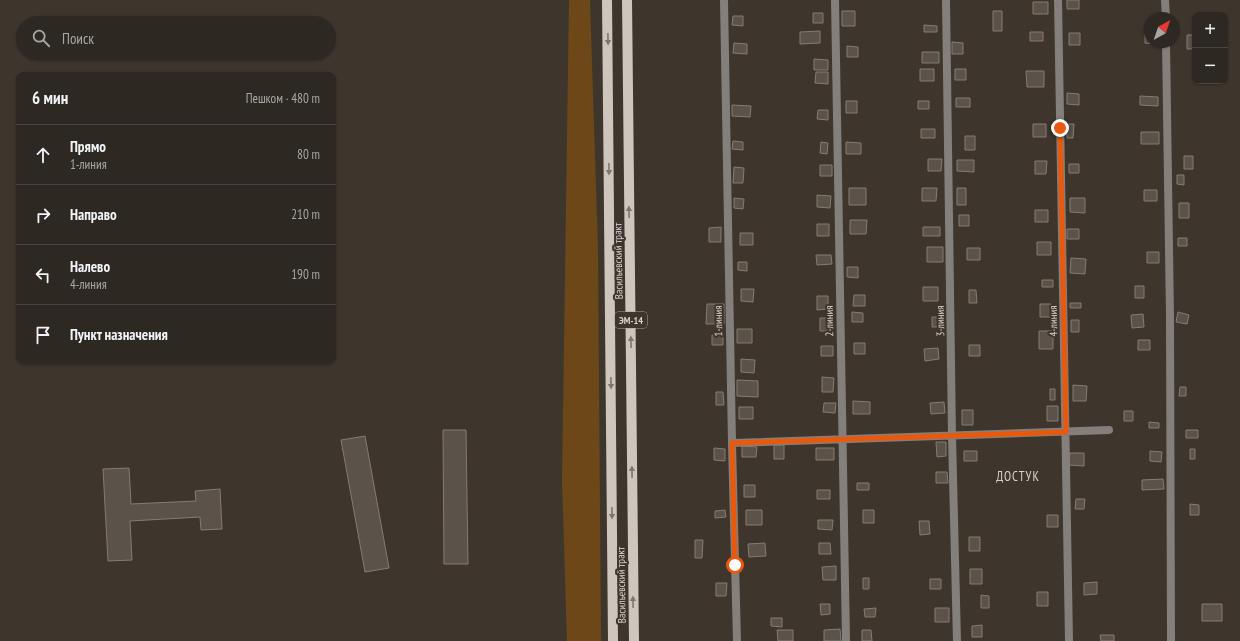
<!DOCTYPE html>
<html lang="ru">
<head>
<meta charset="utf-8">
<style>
	:root { --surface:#2e2822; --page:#3a342f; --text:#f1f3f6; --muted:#a7a6a5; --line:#494440 }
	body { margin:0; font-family:"PT Sans Narrow",sans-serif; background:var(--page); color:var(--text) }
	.controls { position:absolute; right:12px; top:12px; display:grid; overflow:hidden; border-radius:8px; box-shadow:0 1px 3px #0004 }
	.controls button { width:36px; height:36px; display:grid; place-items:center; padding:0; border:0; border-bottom:1px solid var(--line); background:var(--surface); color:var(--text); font:20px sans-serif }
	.compass { position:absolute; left:1144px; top:12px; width:36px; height:36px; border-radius:50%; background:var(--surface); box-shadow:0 1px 3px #0004; rotate:40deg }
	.stop { position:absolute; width:12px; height:12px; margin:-9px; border:3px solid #ea580c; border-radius:50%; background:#fff }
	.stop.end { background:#ea580c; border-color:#fff; box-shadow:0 1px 4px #0008 }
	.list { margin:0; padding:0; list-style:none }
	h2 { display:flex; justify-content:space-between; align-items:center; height:52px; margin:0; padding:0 16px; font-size:17px }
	h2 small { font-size:13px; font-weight:400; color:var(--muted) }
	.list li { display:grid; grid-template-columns:26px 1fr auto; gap:12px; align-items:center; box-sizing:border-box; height:60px; padding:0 16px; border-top:1px solid var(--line) }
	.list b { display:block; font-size:15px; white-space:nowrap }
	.list p { margin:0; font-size:13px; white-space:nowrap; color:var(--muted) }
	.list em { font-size:13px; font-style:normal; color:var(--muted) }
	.icon { flex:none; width:22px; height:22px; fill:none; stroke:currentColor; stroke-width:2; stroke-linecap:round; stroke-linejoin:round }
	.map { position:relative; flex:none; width:1240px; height:641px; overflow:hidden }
	.search { position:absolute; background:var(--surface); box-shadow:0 1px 3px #0004; left:16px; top:16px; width:320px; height:44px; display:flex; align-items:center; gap:10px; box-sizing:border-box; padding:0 14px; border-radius:22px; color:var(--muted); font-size:15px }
	.panel { position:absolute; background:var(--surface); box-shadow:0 1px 3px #0004; left:16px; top:72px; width:320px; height:292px; border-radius:8px }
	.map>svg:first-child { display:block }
</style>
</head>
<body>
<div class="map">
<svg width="1240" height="641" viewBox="0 0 1240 641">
	<rect width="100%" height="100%" fill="#3e352d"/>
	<path fill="#6c4819" d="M569,0H590L598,249L601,641H567L562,482Z"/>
	<path fill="#5b5249" stroke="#857c72" d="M1067,0H1079V9H1067Z
		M1033,2H1048V14H1033Z
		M842,11H855V26H842Z
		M993,11H1002V31H993Z
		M813,13H823V23H813Z
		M733,16H743V26L732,25Z
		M924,25L937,26V32H924Z
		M820,31V43L800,44V32Z
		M1030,32H1043V41H1030Z
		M1069,33H1080V45H1069Z
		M1145,34H1150V42H1155V44L1145,43Z
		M1187,35H1195V49H1187Z
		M952,42L963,43V54H952Z
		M734,43L747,44V54L733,53Z
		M847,46L858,47V57H847Z
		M922,52H939V63H922Z
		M814,59L828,60V70H814Z
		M920,69H934V81H920Z
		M955,69H966V80H955Z
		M1026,71H1044V87H1027Z
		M816,72H828V84L815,83Z
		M1067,93L1079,94V105L1067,104Z
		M1140,96L1158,97V106L1140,105Z
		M956,98H970V107H956Z
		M846,101H857V113H846Z
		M918,101H929V109H918Z
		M732,105L751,106L750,117L732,116Z
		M818,110H828V120L817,119Z
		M1033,124H1046V137H1033Z
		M1067,124H1074L1073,138H1067Z
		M921,129H935V138H921Z
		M1141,132H1159V144H1141Z
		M965,136H975V150H965Z
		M733,141L743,142V150L732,149Z
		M821,142L828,143L827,154L820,153Z
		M846,142L861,143V154H846Z
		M1184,156H1193V169H1184Z
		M928,159H942L941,171H928Z
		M957,160H974V172L957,171Z
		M1035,161H1047L1046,174H1035Z
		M1069,164H1079V173H1069Z
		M820,165H832V176H820Z
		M734,167L744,168L743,183H733Z
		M1177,175H1184V185L1177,184Z
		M849,188H866V205H849Z
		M922,188H937L936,201H922Z
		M957,188H966V205H957Z
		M1144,190H1157V201H1144Z
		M817,195L831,196L830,208L817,207Z
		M734,198L744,199L743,209L734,208Z
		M1070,198H1085V213L1070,212Z
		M1179,203H1189V218H1179Z
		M1035,210H1048V222H1035Z
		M959,215H969V226H959Z
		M850,220H867L866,234H850Z
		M817,224H829V236H817Z
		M721,227V242H709V228Z
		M923,227H940V236H923Z
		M1067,229H1079V239H1067Z
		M740,233H753V245H740Z
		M1178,238H1187V246H1178Z
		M1037,242H1051V255H1037Z
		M927,247H943V262H927Z
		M967,248H980V260H967Z
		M1147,252H1159V263H1147Z
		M816,255H831L832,264L817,265Z
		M1071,258L1086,259L1085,274L1070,273Z
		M738,262H747V271L738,270Z
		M847,267H858V278L847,277Z
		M1042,280H1053V287H1042Z
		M1135,286H1144V298H1135Z
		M923,287H938V301H923Z
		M741,289H754L753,302L741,301Z
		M969,290H976L977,303H969Z
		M854,295H865V306H853Z
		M817,296H828V309L817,310Z
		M1070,303H1081V308H1070Z
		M707,304H724V324H706Z
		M1040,304H1051V317H1040Z
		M852,312L863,313V322H852Z
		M1178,312L1189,315L1187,324L1176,322Z
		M1143,314L1144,327L1132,328L1131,315Z
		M932,317H942V327H932Z
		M820,318H831V331H820Z
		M1071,320H1079V332H1071Z
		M737,329H752V343H737Z
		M1039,331H1053V349H1039Z
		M712,335H723V345H712Z
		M1138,340H1150V350H1138Z
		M854,343H865V354H854Z
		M969,345H980V356H969Z
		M821,346H833V356H821Z
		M938,348L939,359L925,361L924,349Z
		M741,359L755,360L754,373L741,372Z
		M822,377L834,378L833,392H822Z
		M737,380L758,381V397L737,396Z
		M1073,385L1087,386L1086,401H1073Z
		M1180,387H1186V396H1179Z
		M1050,389H1055V400H1050Z
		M716,392H723L724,405H716Z
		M853,401L870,402V414H853Z
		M944,402L945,413L931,414L930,403Z
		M824,403H836L835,413L823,412Z
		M1047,406H1058V421H1047Z
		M739,407H753V419H739Z
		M962,410H973V425H962Z
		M1124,411H1133V421H1124Z
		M1149,422L1159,423V428H1149Z
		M443,430H466L468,564H444Z
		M1186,430H1198V438H1186Z
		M365,436L389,568L365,572L341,440Z
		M936,442H946V456L937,457Z
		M774,445H784V459H774Z
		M742,446L757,447L756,457H742Z
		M714,448L725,449V461L714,460Z
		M816,448H834V460H816Z
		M1190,449H1195V459H1190Z
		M964,451H977V461H964Z
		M1150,451L1162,452L1161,462L1150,461Z
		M1070,453H1084V466L1069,465Z
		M129,468L131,504L196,501L195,491L220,489L222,529L201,530L200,517L130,521L132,560L108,561L103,469Z
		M936,472H947L948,483H936Z
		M1163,479L1164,489L1142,490V480Z
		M857,483H869V490H857Z
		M744,485H755V497H744Z
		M817,490H830V499H817Z
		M1076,499H1085L1084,509H1075Z
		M1190,504L1199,505V515H1190Z
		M725,510L726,517L715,518V511Z
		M746,510H762V525H746Z
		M863,510H874V523H863Z
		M1047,515H1058V527H1047Z
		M818,520H833L832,530L818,529Z
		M919,521H929L930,534L920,535Z
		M969,537H980V551H969Z
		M695,540H703L702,558H695Z
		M765,543L766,556L749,557L748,544Z
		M819,543H830L831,554H819Z
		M836,566V580H823L822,567Z
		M970,569H982V584H970Z
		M863,578H869V589H863Z
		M930,579H941V589H930Z
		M1097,582V594L1084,595V583Z
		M716,583H727L726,596H716Z
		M1037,592H1048V606H1037Z
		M981,595L989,596V608H981Z
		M820,604H830V614L821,615Z
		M1202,604H1222V621H1202Z
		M876,608L875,617H865L864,609Z
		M935,608H949V622H935Z
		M771,618H782V627L771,626Z
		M982,625V637H972V626Z
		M840,629L841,641H824V630Z
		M777,630H793V641H778Z
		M862,630H871L872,641H862Z
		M1100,635H1114V641H1101Z"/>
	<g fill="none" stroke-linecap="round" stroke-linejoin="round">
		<path stroke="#837f7a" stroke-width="8" d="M724,0L732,443L737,641
			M835,0L846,641
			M946,0L952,436L957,641
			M1058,0L1069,641
			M1165,0L1166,18
			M1166,42L1170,317L1171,641
			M732,443L1109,430"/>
		<path stroke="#cec6bc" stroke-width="10" d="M607,0L613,641
			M627,0L634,641"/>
	</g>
	<defs><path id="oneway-solid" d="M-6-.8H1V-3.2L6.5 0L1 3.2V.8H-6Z"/></defs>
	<g fill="#7f766d">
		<use href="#oneway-solid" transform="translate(608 39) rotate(89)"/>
		<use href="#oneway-solid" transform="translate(609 169) rotate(89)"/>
		<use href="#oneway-solid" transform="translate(629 212) rotate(-91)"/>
		<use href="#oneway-solid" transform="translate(631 342) rotate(-91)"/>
		<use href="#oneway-solid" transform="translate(611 383) rotate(89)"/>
		<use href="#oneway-solid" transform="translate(632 472) rotate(-91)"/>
		<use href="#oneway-solid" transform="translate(612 513) rotate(89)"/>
		<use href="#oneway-solid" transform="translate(633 602) rotate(-91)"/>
	</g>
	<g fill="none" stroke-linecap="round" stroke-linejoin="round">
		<path stroke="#ea580c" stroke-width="5" d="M735,565L732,443L1066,432L1060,128"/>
	</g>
	<g text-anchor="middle" stroke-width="4" stroke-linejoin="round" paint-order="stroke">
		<rect fill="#3e352d" stroke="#a9a39d" stroke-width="1" x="615" y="312" width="32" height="16" rx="3"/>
		<g font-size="10" font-weight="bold" fill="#d7d2cd">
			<text x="631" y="324">ЭМ-14</text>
		</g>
		<g font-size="11" fill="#d7d2cd" stroke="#3e352d">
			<text transform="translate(618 261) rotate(-91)" y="4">Васильевский тракт</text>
			<text transform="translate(718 321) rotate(-91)" y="4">1-линия</text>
			<text transform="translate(829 321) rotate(-91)" y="4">2-линия</text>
			<text transform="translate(940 321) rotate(-91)" y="4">3-линия</text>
			<text transform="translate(1053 321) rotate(-91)" y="4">4-линия</text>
			<text transform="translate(621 585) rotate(-91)" y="4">Васильевский тракт</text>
		</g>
		<g font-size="13" letter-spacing="1" fill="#d7d2cd" stroke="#3e352d">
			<text x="1018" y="481">ДОСТУК</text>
		</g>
	</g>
</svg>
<div class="controls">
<button>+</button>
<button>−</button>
</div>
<svg class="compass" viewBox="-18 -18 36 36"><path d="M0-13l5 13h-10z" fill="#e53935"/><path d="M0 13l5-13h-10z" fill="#a7a6a5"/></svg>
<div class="stop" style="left:735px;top:565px"></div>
<div class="stop end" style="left:1060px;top:128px"></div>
<div class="search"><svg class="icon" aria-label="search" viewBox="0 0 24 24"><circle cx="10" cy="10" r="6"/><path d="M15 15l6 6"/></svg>Поиск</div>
<section class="panel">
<h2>6 мин<small>Пешком · 480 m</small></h2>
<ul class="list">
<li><svg class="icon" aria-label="ahead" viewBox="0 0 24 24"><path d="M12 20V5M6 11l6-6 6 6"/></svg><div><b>Прямо</b><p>1-линия</p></div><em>80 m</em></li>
<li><svg class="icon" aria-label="right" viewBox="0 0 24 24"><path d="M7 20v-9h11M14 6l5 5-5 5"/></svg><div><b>Направо</b></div><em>210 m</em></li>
<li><svg class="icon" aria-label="left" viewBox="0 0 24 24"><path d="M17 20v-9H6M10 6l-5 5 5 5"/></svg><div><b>Налево</b><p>4-линия</p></div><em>190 m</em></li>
<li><svg class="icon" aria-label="arrive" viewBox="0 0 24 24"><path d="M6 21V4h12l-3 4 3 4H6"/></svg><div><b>Пункт назначения</b></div></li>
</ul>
</section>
</div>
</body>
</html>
